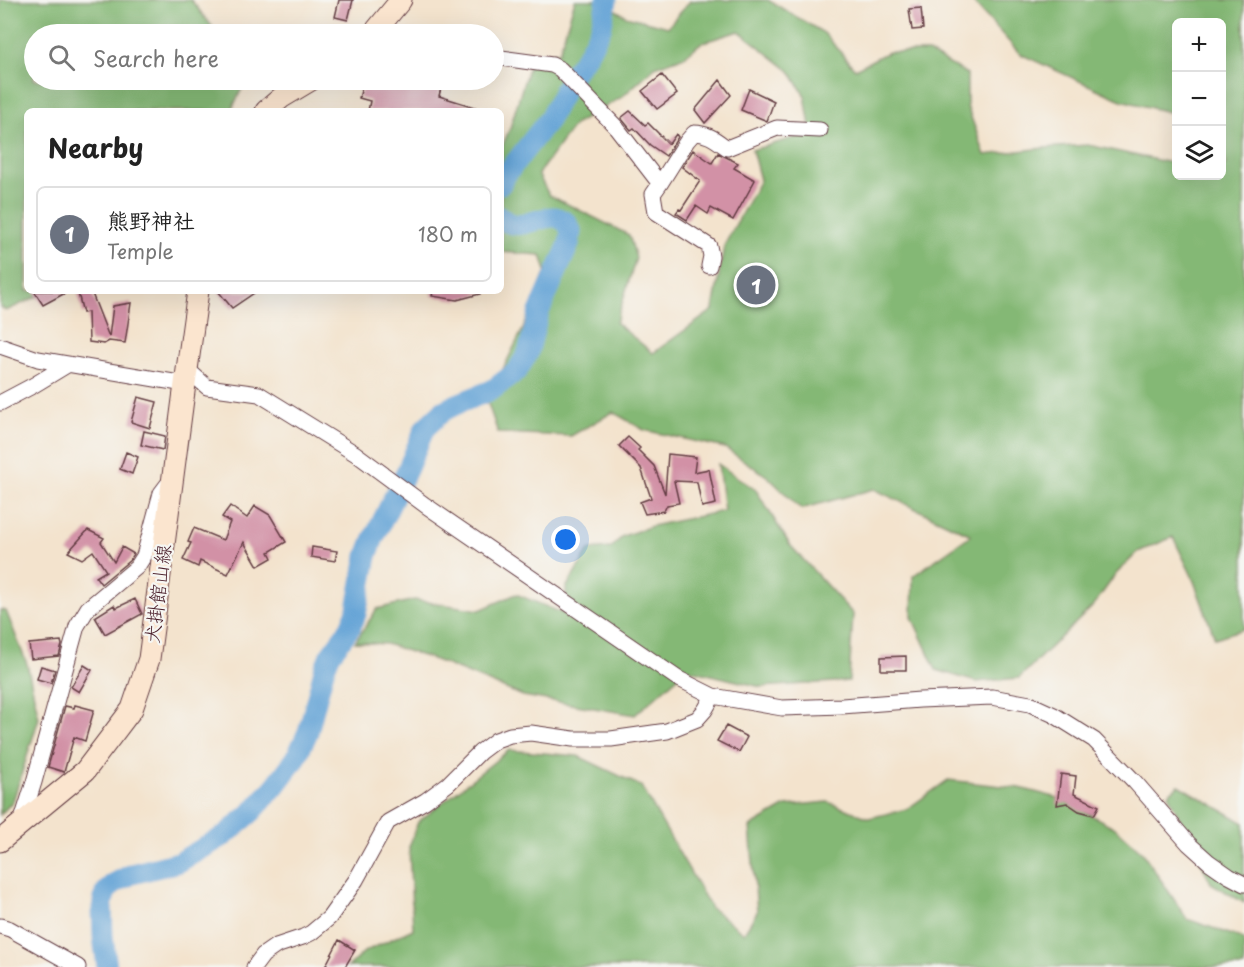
<!DOCTYPE html>
<html lang="en">
<head>
<meta charset="utf-8">
<style>
	:root { --surface:#fff; --page:#f6f6f6; --text:#222; --muted:#767676; --line:#e0e0e0; --accent:#d93025 }
	body { margin:0; font-family:"Playpen Sans","Klee One",sans-serif; background:var(--page); color:var(--text) }
	.controls { position:absolute; right:18px; top:18px; display:grid; overflow:hidden; border-radius:9px; box-shadow:0 6px 24px #0002 }
	.controls button { width:54px; height:54px; display:grid; place-items:center; padding:0; border:0; border-bottom:2px solid var(--line); background:var(--surface); color:var(--text); font:30px sans-serif }
	.you { position:absolute; left:566px; top:540px; width:21px; height:21px; margin:-15px; border:4px solid #fff; border-radius:50%; background:#1a73e8; box-shadow:0 0 0 9px #1a73e833 }
	.badge { display:grid; place-items:center; width:39px; height:39px; border-radius:50%; background:var(--accent); color:#fff; font-size:20px; font-weight:700 }
	.pin { position:absolute; translate:-50% -50%; border:3px solid #fff; box-shadow:0 2px 6px #0006 }
	.list { margin:0; padding:0; list-style:none }
	h2 { display:flex; justify-content:space-between; align-items:center; height:78px; margin:0; padding:0 24px; font-size:26px }
	h2 small { font-size:20px; font-weight:400; color:var(--muted) }
	.list li { display:grid; grid-template-columns:39px 1fr auto; gap:18px; align-items:center; box-sizing:border-box; height:96px; margin:0 12px 12px; padding:0 12px; border:2px solid var(--line); border-radius:9px }
	.list b { display:block; font-size:22px; white-space:nowrap }
	.list p { margin:0; font-size:20px; white-space:nowrap; color:var(--muted) }
	.list em { font-size:20px; font-style:normal; color:var(--muted) }
	.icon { flex:none; width:33px; height:33px; fill:none; stroke:currentColor; stroke-width:2; stroke-linecap:round; stroke-linejoin:round }
	.map { position:relative; flex:none; width:1244px; height:967px; overflow:hidden }
	.search { position:absolute; background:var(--surface); box-shadow:0 6px 24px #0002; left:24px; top:24px; width:480px; height:66px; display:flex; align-items:center; gap:15px; box-sizing:border-box; padding:0 21px; border-radius:33px; color:var(--muted); font-size:22px }
	.panel { position:absolute; background:var(--surface); box-shadow:0 6px 24px #0002; left:24px; top:108px; width:480px; height:186px; border-radius:9px }
	.map>svg:first-child { display:block }
</style>
</head>
<body>
<div class="map">
<svg width="1244" height="967" viewBox="0 0 1244 967">
	<rect width="100%" height="100%" fill="#f6f6f2"/>
	<filter id="ink" filterUnits="userSpaceOnUse"><feTurbulence type="fractalNoise" baseFrequency=".0167" numOctaves="2"/><feDisplacementMap in="SourceGraphic" scale="12" xChannelSelector="R" yChannelSelector="G"/><feConvolveMatrix kernelMatrix="1 2 1 2 8 2 1 2 1" color-interpolation-filters="sRGB"/></filter>
	<filter id="wash" filterUnits="userSpaceOnUse"><feTurbulence type="fractalNoise" baseFrequency=".008" numOctaves="4" result="noise"/><feDisplacementMap in="SourceGraphic" scale="24" xChannelSelector="R" yChannelSelector="G"/><feGaussianBlur stdDeviation="1.35" result="paint"/><feColorMatrix in="noise" values="0 0 0 0 0 0 0 0 0 0 0 0 0 0 0 0 0 1.4 0 .05"/><feComposite in="paint" operator="in"/></filter>
	<g filter="url(#wash)">
		<rect width="100%" height="100%" fill="#f3e3cd"/>
		<path fill="#84b874" stroke="#676c50" stroke-width="1.5" fill-rule="evenodd" d="M0,0H191L218,34H34V80H246L231,111H27V291H49L6,311L0,307Z
			M575,0H599L626,16L668,27L690,1L701,0H768L824,33L855,69L888,52H928L967,74V106L985,155L1044,148L1088,145L1176,164V176H1222V166L1226,164L1222,154V22H1176V114L1121,100L1020,54L973,2L956,0H1244V629L1215,638L1192,576L1173,537L1138,552L1116,574L1093,606L1019,678L976,682L936,670L912,617L913,576L971,535L874,489L801,509L768,477L725,448L644,430L613,412L571,436L498,433L487,401L523,329L546,271L541,255L501,252V149L510,128L532,55L559,52ZM739,31L790,71L805,96L811,133L752,150L760,180L724,246L713,310L653,353L616,323L636,258L629,235L549,195L538,174L574,125L622,97L655,67L685,56L701,43Z
			M718,464L756,490L790,545L853,614L849,681L761,687L687,669L635,715L523,696L435,660L386,644L355,642L377,609L414,600L480,610L516,594L567,615L566,588L589,550L611,548L623,536L652,526L724,511Z
			M0,610L6,611L27,664L39,718L13,801L0,815Z
			M509,750L578,756L641,786L711,908L744,933L757,912L750,827L786,806L828,802L869,818L907,809L948,780L1020,788L1058,798L1114,827L1143,853L1187,919L1244,939V967H348L364,952L413,929L409,847L418,822Z
			M1179,785L1244,823V903L1211,883L1168,794Z"/>
		<g fill="none" stroke-linecap="round" stroke-linejoin="round">
			<path stroke="#63a3d6" stroke-width="21" d="M501,184L504,177L549,119L572,75L588,53L601,28L607,0
				M107,967L103,937L102,908L105,893L113,884L132,874L179,862L224,836L252,812L275,786L296,758L308,732L324,670L330,655L350,628L356,614L367,556L373,540L408,468L425,428L443,411L457,404L492,390L517,371L528,353L539,312L569,244L571,231L567,223C563,220 559,217 554,217C536,217 515,234 501,217"/>
		</g>
		<g id="blocks">
			<path fill="#d291a6" d="M339,0H353L348,20L335,17Z
				M921,8L923,29L912,30L909,9Z
				M662,75L677,94L657,109L642,91Z
				M364,80H443L439,96L481,109V111H368L370,101L359,98Z
				M720,80L731,95L705,123L695,110Z
				M749,89L774,101L767,121L741,110Z
				M630,111L645,125L648,123L669,144L676,134L678,137L666,156L650,145L634,128L631,130L621,118Z
				M693,150L712,163L718,153L738,163L734,168L755,180L733,220L711,208L708,214L696,206L687,220L676,213L679,209L681,210L700,181L682,167Z
				M34,291H69L43,305Z
				M87,291H91L109,337L113,306L131,303L125,343L109,341L104,344L89,342L88,312L83,313L78,293Z
				M218,291H257L232,308Z
				M433,291H480V294L457,300L432,296Z
				M138,397L157,402L150,428L131,422Z
				M144,431L165,436L163,450L141,445Z
				M628,437L640,448L638,450L654,466L665,494L668,454L696,457L694,472L709,469L716,504L702,507L697,482L674,481L679,503L667,505L664,511L645,514L640,502L651,498L641,468L619,446Z
				M126,452L138,457L132,474L120,469Z
				M230,506L247,518L255,506L270,515L286,542L269,552L272,558L258,566L244,542L228,574L200,561L198,567L183,560L191,543L188,542L194,528L223,540L230,522L222,517Z
				M88,530L104,538L101,542L114,562L122,547L134,554L130,560L101,584L96,577L106,571L93,551L82,559L68,552Z
				M312,547L337,551L335,561L311,557Z
				M135,599L142,614L105,634L95,617L114,605L116,608Z
				M61,641L62,645L59,656L31,659L29,644Z
				M906,656V670H881V657Z
				M84,665L92,670L79,692L71,687Z
				M41,666L55,670L51,683L37,679Z
				M75,705L94,710L85,741L74,737L64,772L48,767L65,706L74,708Z
				M726,726L747,737L739,752L717,741Z
				M1061,774L1076,776L1074,794L1099,806L1094,815L1079,811L1067,803L1057,805Z
				M339,940L355,950L345,967H325Z"/>
		</g>
	</g>
	<g filter="url(#ink)">
		<use href="#blocks" fill-opacity="0" stroke="#633c43" stroke-width="1.5"/>
		<g fill="none" stroke-linecap="round" stroke-linejoin="round">
			<g stroke="#633c43" stroke-width="17">
				<path id="minor" d="M494,57L552,65L560,69L616,127L660,184L653,194L656,212L709,246L711,256L709,266
					M660,184L687,141L694,133C708,133 716,140 727,148L777,128L820,130
					M0,346L38,359L185,384
					M187,369L207,387L259,394L356,454L425,505L677,678L713,696L782,708L842,706L920,700L992,697L1030,704L1054,715L1094,740L1135,782L1189,844L1209,862L1229,876L1244,884
					M0,403L34,385L67,365
					M21,823L34,782L77,626L88,608L137,567L144,556L161,493L167,485
					M0,926L10,929L78,967
					M254,967L263,955L276,946L303,937L311,933L329,918L356,880L388,822L425,801L448,784L480,752L496,740L510,735L531,733L573,739H611L667,731L697,719L705,710L713,696"/>
			</g>
			<g stroke="#633c43" stroke-width="23">
				<path id="secondary" d="M373,34L401,0
					M266,111L281,98L311,80
					M0,841L85,771L132,709L149,659L185,384L198,291"/>
			</g>
			<use href="#minor" stroke="#fff" stroke-width="15"/>
			<use href="#secondary" stroke="#fbe5cf" stroke-width="21"/>
		</g>
	</g>
	<g text-anchor="middle" stroke-width="4.5" stroke-linejoin="round" paint-order="stroke">
		<g font-size="20" fill="#4a1f2b" stroke="#f6f6f2">
			<text transform="translate(158 594) rotate(-83)" y="7">犬掛館山線</text>
		</g>
	</g>
</svg>
<div class="controls">
<button>+</button>
<button>−</button>
<button><svg class="icon" aria-label="layers" viewBox="0 0 24 24"><path d="M12 4l9 5-9 5-9-5zM3 14l9 5 9-5"/></svg></button>
</div>
<div class="you"></div>
<div class="pin badge" style="left:756px;top:285px;background:#6b7280">1</div>
<div class="search"><svg class="icon" aria-label="search" viewBox="0 0 24 24"><circle cx="10" cy="10" r="6"/><path d="M15 15l6 6"/></svg>Search here</div>
<section class="panel">
<h2>Nearby<small></small></h2>
<ul class="list">
<li><span class="badge" style="background:#6b7280">1</span><div><b>熊野神社</b><p>Temple</p></div><em>180 m</em></li>
</ul>
</section>
</div>
</body>
</html>
